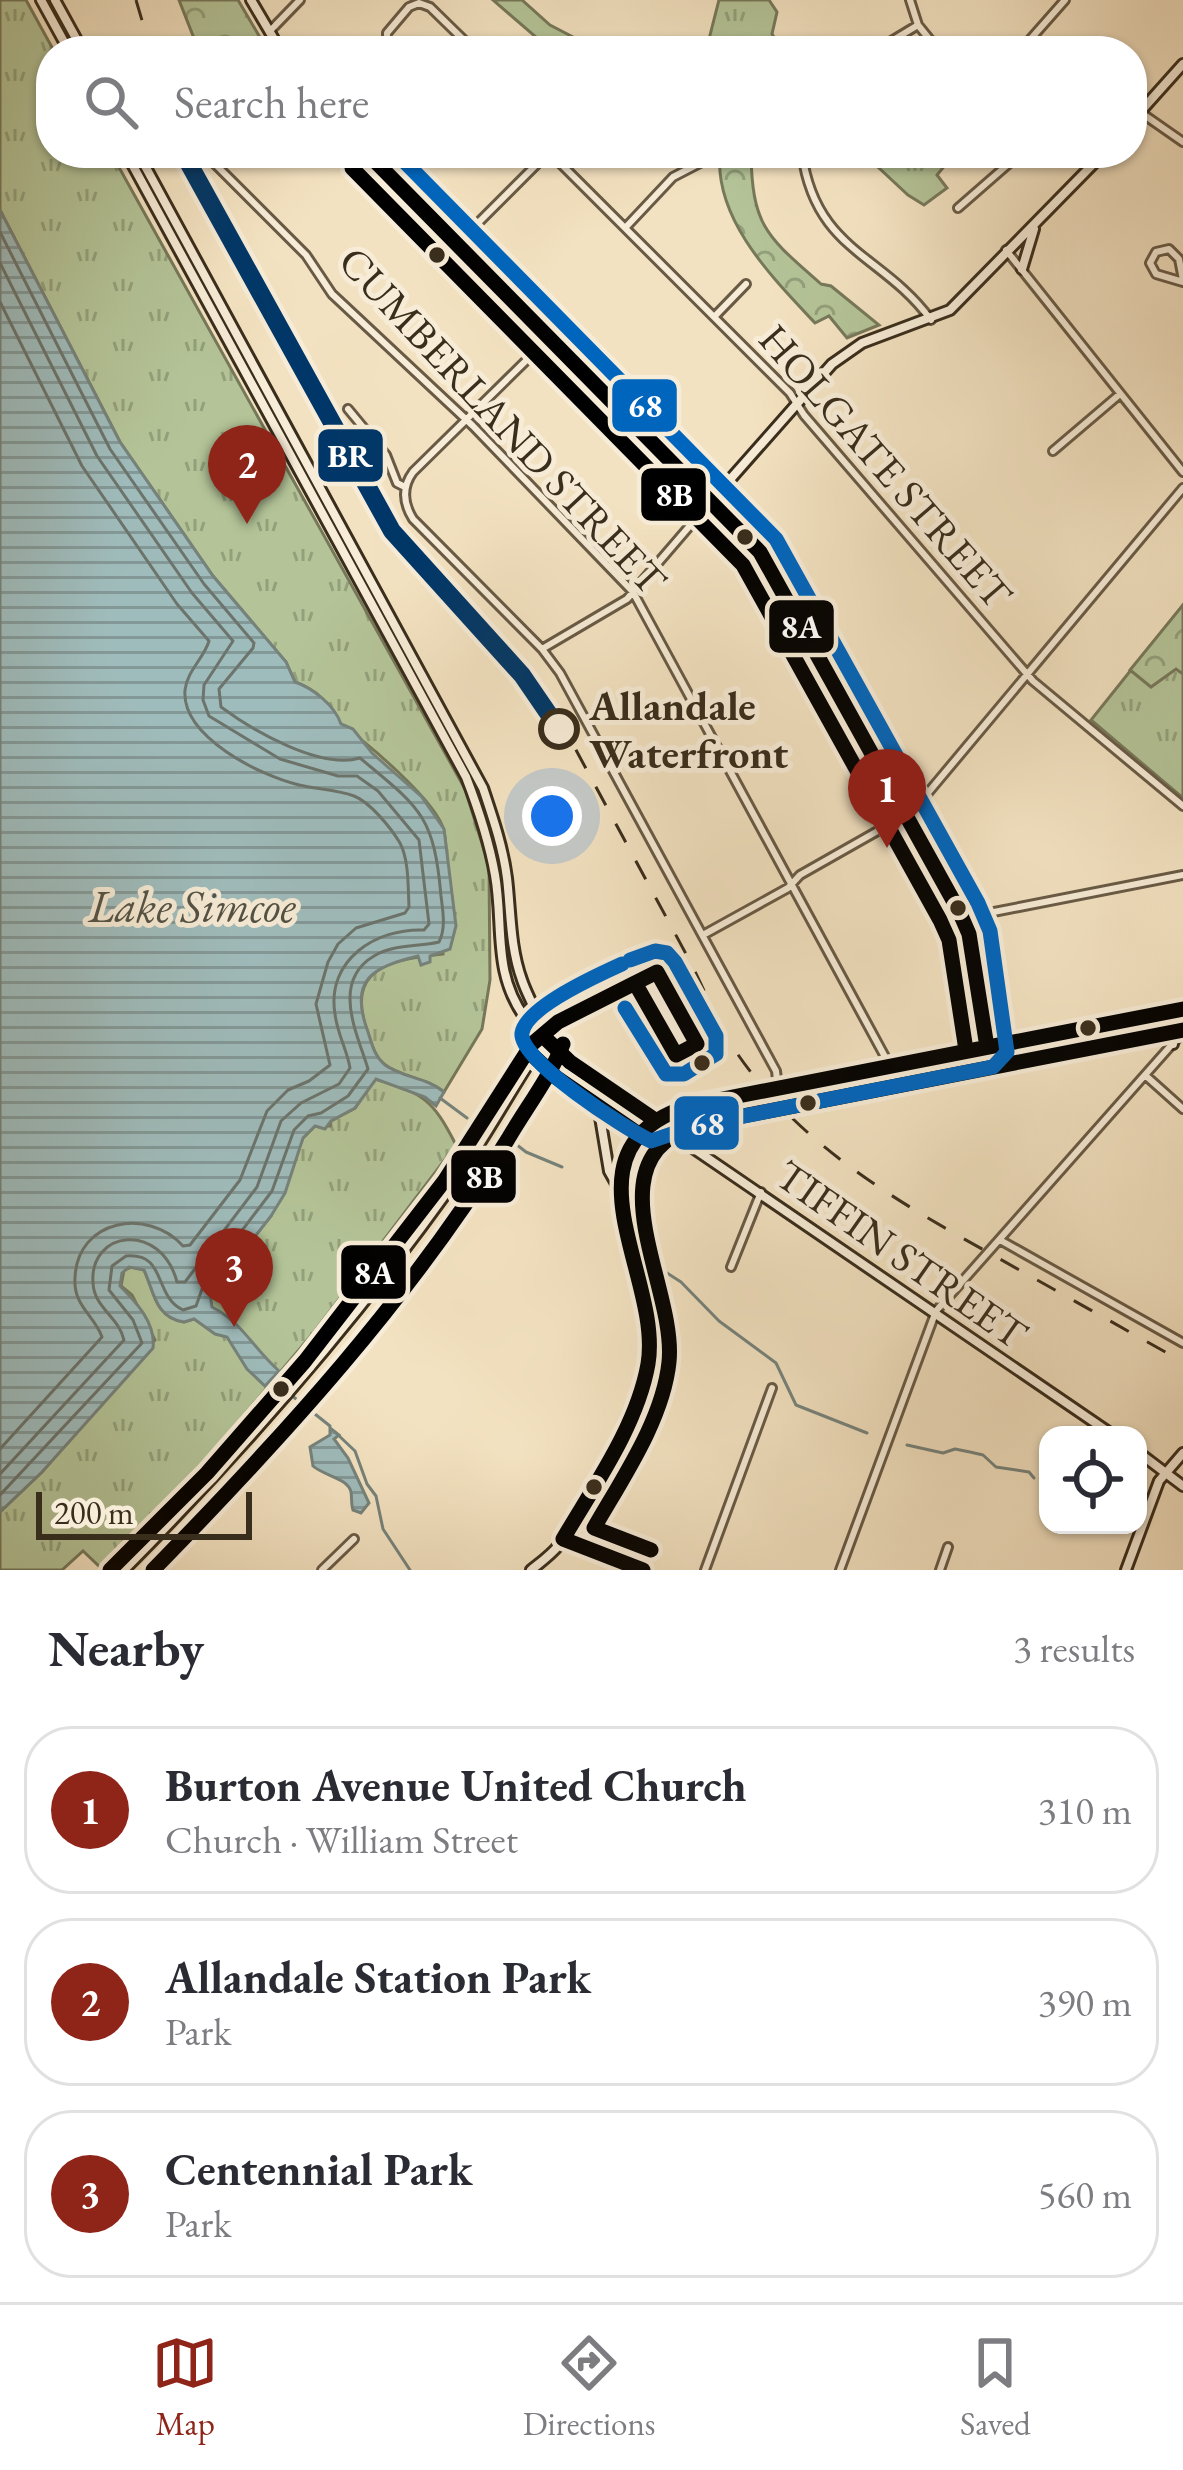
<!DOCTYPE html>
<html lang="en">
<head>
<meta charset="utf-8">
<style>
	:root { --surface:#fff; --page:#f2f2f3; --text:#2b2b33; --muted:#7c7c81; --line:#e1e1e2; --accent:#8f2418 }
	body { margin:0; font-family:"EB Garamond",serif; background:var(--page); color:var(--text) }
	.controls { position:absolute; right:36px; bottom:36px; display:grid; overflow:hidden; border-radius:24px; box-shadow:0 3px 9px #0004 }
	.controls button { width:108px; height:108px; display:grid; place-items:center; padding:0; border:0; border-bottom:3px solid var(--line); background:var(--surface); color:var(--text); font:60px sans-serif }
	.scale { position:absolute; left:36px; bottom:30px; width:216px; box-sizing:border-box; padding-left:12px; border:6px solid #392d1c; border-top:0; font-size:33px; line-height:42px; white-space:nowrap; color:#392d1c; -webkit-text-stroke:9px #f7ecd7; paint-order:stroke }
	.you { position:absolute; left:552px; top:816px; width:42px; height:42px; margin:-30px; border:9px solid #fff; border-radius:50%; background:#1a73e8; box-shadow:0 0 0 18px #1a73e833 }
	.badge { display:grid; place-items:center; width:78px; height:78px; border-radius:50%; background:var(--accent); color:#fff; font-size:39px; font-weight:700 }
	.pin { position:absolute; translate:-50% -99px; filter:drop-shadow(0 3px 6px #0008) }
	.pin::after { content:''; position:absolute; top:63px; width:42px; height:36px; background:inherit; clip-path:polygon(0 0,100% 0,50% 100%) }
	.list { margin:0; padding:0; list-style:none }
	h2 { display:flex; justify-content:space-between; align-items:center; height:156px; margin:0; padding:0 48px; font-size:51px }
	h2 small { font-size:39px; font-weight:400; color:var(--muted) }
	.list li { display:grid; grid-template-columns:78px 1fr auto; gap:36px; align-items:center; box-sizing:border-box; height:168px; margin:0 24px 24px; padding:0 24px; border:3px solid var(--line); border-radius:48px }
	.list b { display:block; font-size:45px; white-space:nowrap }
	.list p { margin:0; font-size:39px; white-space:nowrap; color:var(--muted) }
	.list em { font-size:39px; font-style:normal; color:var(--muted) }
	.icon { flex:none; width:66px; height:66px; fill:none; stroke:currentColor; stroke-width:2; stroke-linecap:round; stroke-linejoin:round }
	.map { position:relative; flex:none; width:1183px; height:1570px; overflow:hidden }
	.search { position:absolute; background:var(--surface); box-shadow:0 3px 9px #0004; left:36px; right:36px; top:36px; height:132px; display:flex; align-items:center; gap:30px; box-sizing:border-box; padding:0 42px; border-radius:48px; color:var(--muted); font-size:45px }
	.sheet { height:732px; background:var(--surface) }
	nav { display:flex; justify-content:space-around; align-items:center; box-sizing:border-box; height:168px; border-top:3px solid var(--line); background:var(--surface); font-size:33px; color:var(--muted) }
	nav a { display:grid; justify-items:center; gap:6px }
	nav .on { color:var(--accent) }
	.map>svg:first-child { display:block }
</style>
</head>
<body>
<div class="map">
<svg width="1183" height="1570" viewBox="0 0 1183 1570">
	<defs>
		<pattern id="grass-tufts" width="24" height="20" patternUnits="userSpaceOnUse" patternTransform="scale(3)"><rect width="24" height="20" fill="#b4c498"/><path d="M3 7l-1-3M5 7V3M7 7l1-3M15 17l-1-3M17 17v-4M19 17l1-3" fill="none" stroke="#93a07b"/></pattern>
		<pattern id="forest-crowns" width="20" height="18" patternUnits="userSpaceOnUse" patternTransform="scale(3)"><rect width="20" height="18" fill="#b4c498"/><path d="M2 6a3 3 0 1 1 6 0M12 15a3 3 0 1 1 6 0" fill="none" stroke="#93a07b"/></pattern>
		<pattern id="water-rules" width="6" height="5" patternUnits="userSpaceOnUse" patternTransform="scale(3)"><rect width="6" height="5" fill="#9fbcbc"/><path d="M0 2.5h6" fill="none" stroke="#839998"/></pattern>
	</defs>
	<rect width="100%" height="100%" fill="#f3e2c1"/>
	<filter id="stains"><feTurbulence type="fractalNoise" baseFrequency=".00167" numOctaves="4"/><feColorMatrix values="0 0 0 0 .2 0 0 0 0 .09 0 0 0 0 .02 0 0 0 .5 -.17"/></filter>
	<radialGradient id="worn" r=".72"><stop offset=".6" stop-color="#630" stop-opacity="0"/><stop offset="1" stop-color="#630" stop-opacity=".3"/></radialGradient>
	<path fill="url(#grass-tufts)" stroke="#76785a" stroke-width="3" d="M0,0H26L54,51H51V153H111L465,789L489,866L490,980L482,1029L444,1092C426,1077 401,1078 384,1064C374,1056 371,1041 367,1030C344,966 395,959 443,954C443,920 450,863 444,831C438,802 365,741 340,724C335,706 313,688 295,682L286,662L213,576L120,442L0,210Z
		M719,0H769L777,12L772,34L783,51H697L709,39Z
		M955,153L937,175L947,188L924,205L908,195L864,154Z
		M1183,605V798L1091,720Z
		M375,1079C424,1093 433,1100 456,1145L314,1332L188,1481L119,1554L100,1567L83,1551L62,1570H0V1512L42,1472L155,1340L132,1295L121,1286L124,1270L134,1266L144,1270C154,1291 155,1318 184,1322L194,1319L216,1284L271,1216L303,1138L315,1126H330L331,1121L355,1108Z"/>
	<path fill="url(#forest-crowns)" stroke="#76785a" stroke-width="3" d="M179,0H238L268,51H199Z
		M493,0H522L550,25L600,51H552Z
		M720,153H751C752,228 768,237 821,284L831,286L879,325L847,338L829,316L815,323C773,278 714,220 720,153Z
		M1183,605V674L1176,669L1151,687L1130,670Z"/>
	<path fill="url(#water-rules)" stroke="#76837c" stroke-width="3" d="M0,210L120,442L213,576L286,662L295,682C313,688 335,706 341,724L353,729L372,753L421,796L444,829L456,926L450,949L430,956V962L421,965L418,956C373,967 348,979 368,1032C372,1044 374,1056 385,1065C403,1078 426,1077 444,1092L436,1106L425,1097L376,1079L355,1108L331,1121L325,1129L315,1126L303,1138L285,1193L271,1216L210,1294L212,1307C244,1324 252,1347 279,1371L265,1386L247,1369L227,1337L215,1334L194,1319L184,1322C155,1318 154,1291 144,1270L129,1267L122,1273L120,1286C136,1302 156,1323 153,1348L42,1472L0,1512Z
		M330,1428L339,1435L334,1439L348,1458L369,1503L361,1513L353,1510C351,1504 352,1498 351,1492C348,1478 324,1476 313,1466L310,1447L330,1435Z"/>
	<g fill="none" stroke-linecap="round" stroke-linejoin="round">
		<path stroke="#6c746c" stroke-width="3" d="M0,232L110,449L204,584L254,643L253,648L219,689L221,707C252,730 320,770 360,758C420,808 434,815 441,896C443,912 446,928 439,942C419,947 393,944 374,956C330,982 358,1035 368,1069L348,1096L321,1113L308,1116L294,1130L272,1191L206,1278L196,1306L183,1310C153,1296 167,1252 126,1256L112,1266L109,1290L133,1320L142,1343L0,1495
			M0,263L97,456L192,593L233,641L204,685L203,700L209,716L280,759L338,776H357L378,791L419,840L429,924L424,930C376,928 326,960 335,1014C337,1033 347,1050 350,1068L339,1084L301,1103L281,1121L257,1187L185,1282H177C161,1221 89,1230 93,1283C94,1308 119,1317 124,1340L0,1474
			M0,302L82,466L177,604L209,641C204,658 187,671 185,690C181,737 261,776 299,785C316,789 339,790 354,796C370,802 391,828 400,843C409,860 408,887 409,907L405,913L356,928L338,944L328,962L316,1004L330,1065L309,1081L288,1090L267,1111L240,1180L190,1245L183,1246C148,1207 77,1219 75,1278C73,1306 95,1316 102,1337L0,1449"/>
		<path stroke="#76837c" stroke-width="3" d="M440,1098L467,1118
			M503,1134L526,1152L562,1167
			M667,1273L681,1282L719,1321L776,1363L796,1405L867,1433
			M291,1395L330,1426
			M336,1433L355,1451L367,1484L376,1496L383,1529L410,1570
			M907,1445L943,1453L955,1449L970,1452L983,1455L996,1467L1029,1472L1034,1478"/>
		<g stroke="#685a45" stroke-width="12">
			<path id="street" d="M910,0L918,25L939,51
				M269,32L300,0
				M394,51L387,43V33L409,7L419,3L430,7L475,51
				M875,51L918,25
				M1020,51L1065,0
				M1140,112L1183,142
				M802,153C815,251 883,254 931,320
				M1085,153L1096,162
				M552,155L790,393L804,415L1033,681L1183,806
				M209,158L306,255L332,294L473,426L633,592L890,1066
				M958,208L1021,153
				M626,227L673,177L700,163
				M458,243L542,159L552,155
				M1006,250L1183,472
				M1183,280L1179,259L1169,249L1156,252L1150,263L1156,274L1183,282
				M715,316L746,284
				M550,337L413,472C402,487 403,503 413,519L542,649L560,673L776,1071L778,1088
				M348,409L386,455L397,483L405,487
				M1053,451L1120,394
				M542,649L627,599L712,500
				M963,918L1183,875
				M703,935L788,888L800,875L897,820L927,794L1183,488
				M1145,1075L1183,1109
				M1000,1240L1183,1343
				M731,1267L761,1192
				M563,1539L643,1570
				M322,1570L354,1539
				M705,1570L772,1388
				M840,1570L936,1311L1183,1032
				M940,1570L948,1547"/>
		</g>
		<g stroke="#392d1c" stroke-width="14">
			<path id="secondary" d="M41,0L69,51
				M55,0L83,51
				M251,0L281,51
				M1132,121L1183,64
				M126,153L466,777C478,808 489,841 495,875C504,926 492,972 525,1018C545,1045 575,1066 602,1086L1113,1435
				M367,153L760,552L959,911L969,934L987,1047
				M1022,269L1034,229
				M712,500L832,364L862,343L950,310L1104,153
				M1159,1014L1174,1025L1173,1044
				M574,1069L598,1105L609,1171L618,1187
				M685,1137L679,1120L687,1109
				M1138,1452L1183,1486
				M110,1570C272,1416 418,1237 532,1044L541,1037
				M124,1570C242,1451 352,1325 450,1188C482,1144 508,1095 538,1049C547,1023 530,1004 522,980C510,947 511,912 507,878C503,847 493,818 483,788L138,153
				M531,1570C541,1562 551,1555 559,1545C583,1516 649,1380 650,1344C651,1278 594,1210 633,1146C648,1123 666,1112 692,1105L1183,1009
				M1126,1570L1159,1481L1183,1453"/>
		</g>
		<use href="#street" stroke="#f7ecd7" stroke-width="6"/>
		<use href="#secondary" stroke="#f7ecd7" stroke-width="8"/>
		<path stroke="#392d1c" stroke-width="3" stroke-dasharray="21 21" stroke-linecap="butt" d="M136,0L151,51
			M192,153L396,528L527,669L549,700L692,965L724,1033
			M716,1019C777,1131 883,1194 991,1254C1055,1290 1119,1326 1183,1362"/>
		<g stroke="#f7ecd7" stroke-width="24">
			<path id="bus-1" d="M367,153L760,552L959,911L969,934L987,1047
				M657,972L697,1044L676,1055L635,983Z
				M543,1036L570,1062L655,1120
				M110,1570L207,1473L305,1361L445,1180L532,1044L558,1022L635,983
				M643,1570L563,1539C594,1486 637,1426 648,1364C663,1276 554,1147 692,1105L1183,1009"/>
		</g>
		<g stroke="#f7ecd7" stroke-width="24">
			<path id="bus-2" d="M352,168L743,565L940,920L949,940L966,1050
				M528,1051L557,1078L643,1137
				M651,1550L594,1528C622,1479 663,1420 669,1362C677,1286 588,1159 697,1125L1183,1030
				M153,1570C282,1438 411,1297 508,1139C526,1108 550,1077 563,1044"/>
		</g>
		<g stroke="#f7ecd7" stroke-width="24">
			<path id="bus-3" d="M396,153L776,539L978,903L990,931L1007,1052L993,1067L698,1125L651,1141C626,1129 518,1060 522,1033C526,1007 600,974 622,964
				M625,1008L666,1074H684L716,1054V1036L675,962L667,953L655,951L630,960"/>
		</g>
		<use href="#bus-1" stroke="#000" stroke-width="15"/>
		<use href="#bus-2" stroke="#000" stroke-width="15"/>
		<use href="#bus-3" stroke="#0065bd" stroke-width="15"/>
		<g stroke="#f7ecd7" stroke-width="27">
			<path id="rail-1" d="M183,153L392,531L522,675L559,729"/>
		</g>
		<use href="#rail-1" stroke="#003768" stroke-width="18"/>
	</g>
	<g fill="#392d1c" stroke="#f7ecd7" stroke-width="4.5">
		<circle cx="437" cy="255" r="10"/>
		<circle cx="745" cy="537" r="10"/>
		<circle cx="958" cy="908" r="10"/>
		<circle cx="1088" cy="1028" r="10"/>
		<circle cx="702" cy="1063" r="10"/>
		<circle cx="808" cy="1103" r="10"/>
		<circle cx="281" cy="1389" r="10"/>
		<circle cx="594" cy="1487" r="10"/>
	</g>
	<circle fill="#f7ecd7" stroke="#392d1c" stroke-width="6" cx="559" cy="729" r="18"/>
	<g text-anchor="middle" stroke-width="10" stroke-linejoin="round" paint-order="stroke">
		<g font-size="42" fill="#392d1c" stroke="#f7ecd7">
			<text transform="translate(503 420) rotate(47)" y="15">CUMBERLAND STREET</text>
			<text transform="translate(886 466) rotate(49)" y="15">HOLGATE STREET</text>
			<text transform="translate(902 1254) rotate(35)" y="15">TIFFIN STREET</text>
		</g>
		<g font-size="42" font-weight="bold" fill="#392d1c" stroke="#f7ecd7" text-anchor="start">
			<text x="589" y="720">Allandale<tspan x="589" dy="48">Waterfront</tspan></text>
		</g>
		<g font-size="45" font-style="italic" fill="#525144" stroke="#f7ecd7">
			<text x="192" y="922">Lake Simcoe</text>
		</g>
	</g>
	<g stroke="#f7ecd7" stroke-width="4.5">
		<rect x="610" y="377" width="69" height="57" rx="12" fill="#0065bd"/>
		<rect x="316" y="427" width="69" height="57" rx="12" fill="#003768"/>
		<rect x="639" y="466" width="69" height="57" rx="12" fill="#000"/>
		<rect x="767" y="598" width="69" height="57" rx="12" fill="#000"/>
		<rect x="672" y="1094" width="69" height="58" rx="12" fill="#0065bd"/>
		<rect x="449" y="1148" width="69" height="57" rx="12" fill="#000"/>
		<rect x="339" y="1243" width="69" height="58" rx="12" fill="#000"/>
	</g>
	<g font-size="33" text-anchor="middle" font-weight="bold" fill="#fff">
		<text x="645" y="417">68</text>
		<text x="350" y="467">BR</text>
		<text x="674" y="506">8B</text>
		<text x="801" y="638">8A</text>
		<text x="707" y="1135">68</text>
		<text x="484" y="1188">8B</text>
		<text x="374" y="1284">8A</text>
	</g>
	<rect width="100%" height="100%" filter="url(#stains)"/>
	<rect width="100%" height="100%" fill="url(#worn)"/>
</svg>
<div class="controls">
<button><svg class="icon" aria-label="locate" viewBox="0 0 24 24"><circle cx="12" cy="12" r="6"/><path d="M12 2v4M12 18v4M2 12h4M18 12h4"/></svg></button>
</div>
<div class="scale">200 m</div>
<div class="you"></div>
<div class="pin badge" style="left:887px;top:848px">1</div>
<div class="pin badge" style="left:247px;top:524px">2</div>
<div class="pin badge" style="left:234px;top:1327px">3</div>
<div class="search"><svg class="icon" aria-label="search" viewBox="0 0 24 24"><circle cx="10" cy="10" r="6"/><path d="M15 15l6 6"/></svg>Search here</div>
</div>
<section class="sheet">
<h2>Nearby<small>3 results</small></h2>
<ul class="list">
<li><span class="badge">1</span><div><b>Burton Avenue United Church</b><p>Church · William Street</p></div><em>310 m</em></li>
<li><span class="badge">2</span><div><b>Allandale Station Park</b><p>Park</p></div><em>390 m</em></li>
<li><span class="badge">3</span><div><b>Centennial Park</b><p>Park</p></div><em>560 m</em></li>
</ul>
</section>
<nav>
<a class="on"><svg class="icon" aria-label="map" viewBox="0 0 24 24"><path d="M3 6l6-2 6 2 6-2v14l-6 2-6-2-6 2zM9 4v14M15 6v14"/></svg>Map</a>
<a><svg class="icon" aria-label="directions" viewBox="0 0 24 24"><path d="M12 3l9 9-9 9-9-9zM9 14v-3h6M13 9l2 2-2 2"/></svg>Directions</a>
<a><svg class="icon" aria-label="saved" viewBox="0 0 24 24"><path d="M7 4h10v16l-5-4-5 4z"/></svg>Saved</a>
</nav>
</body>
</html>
